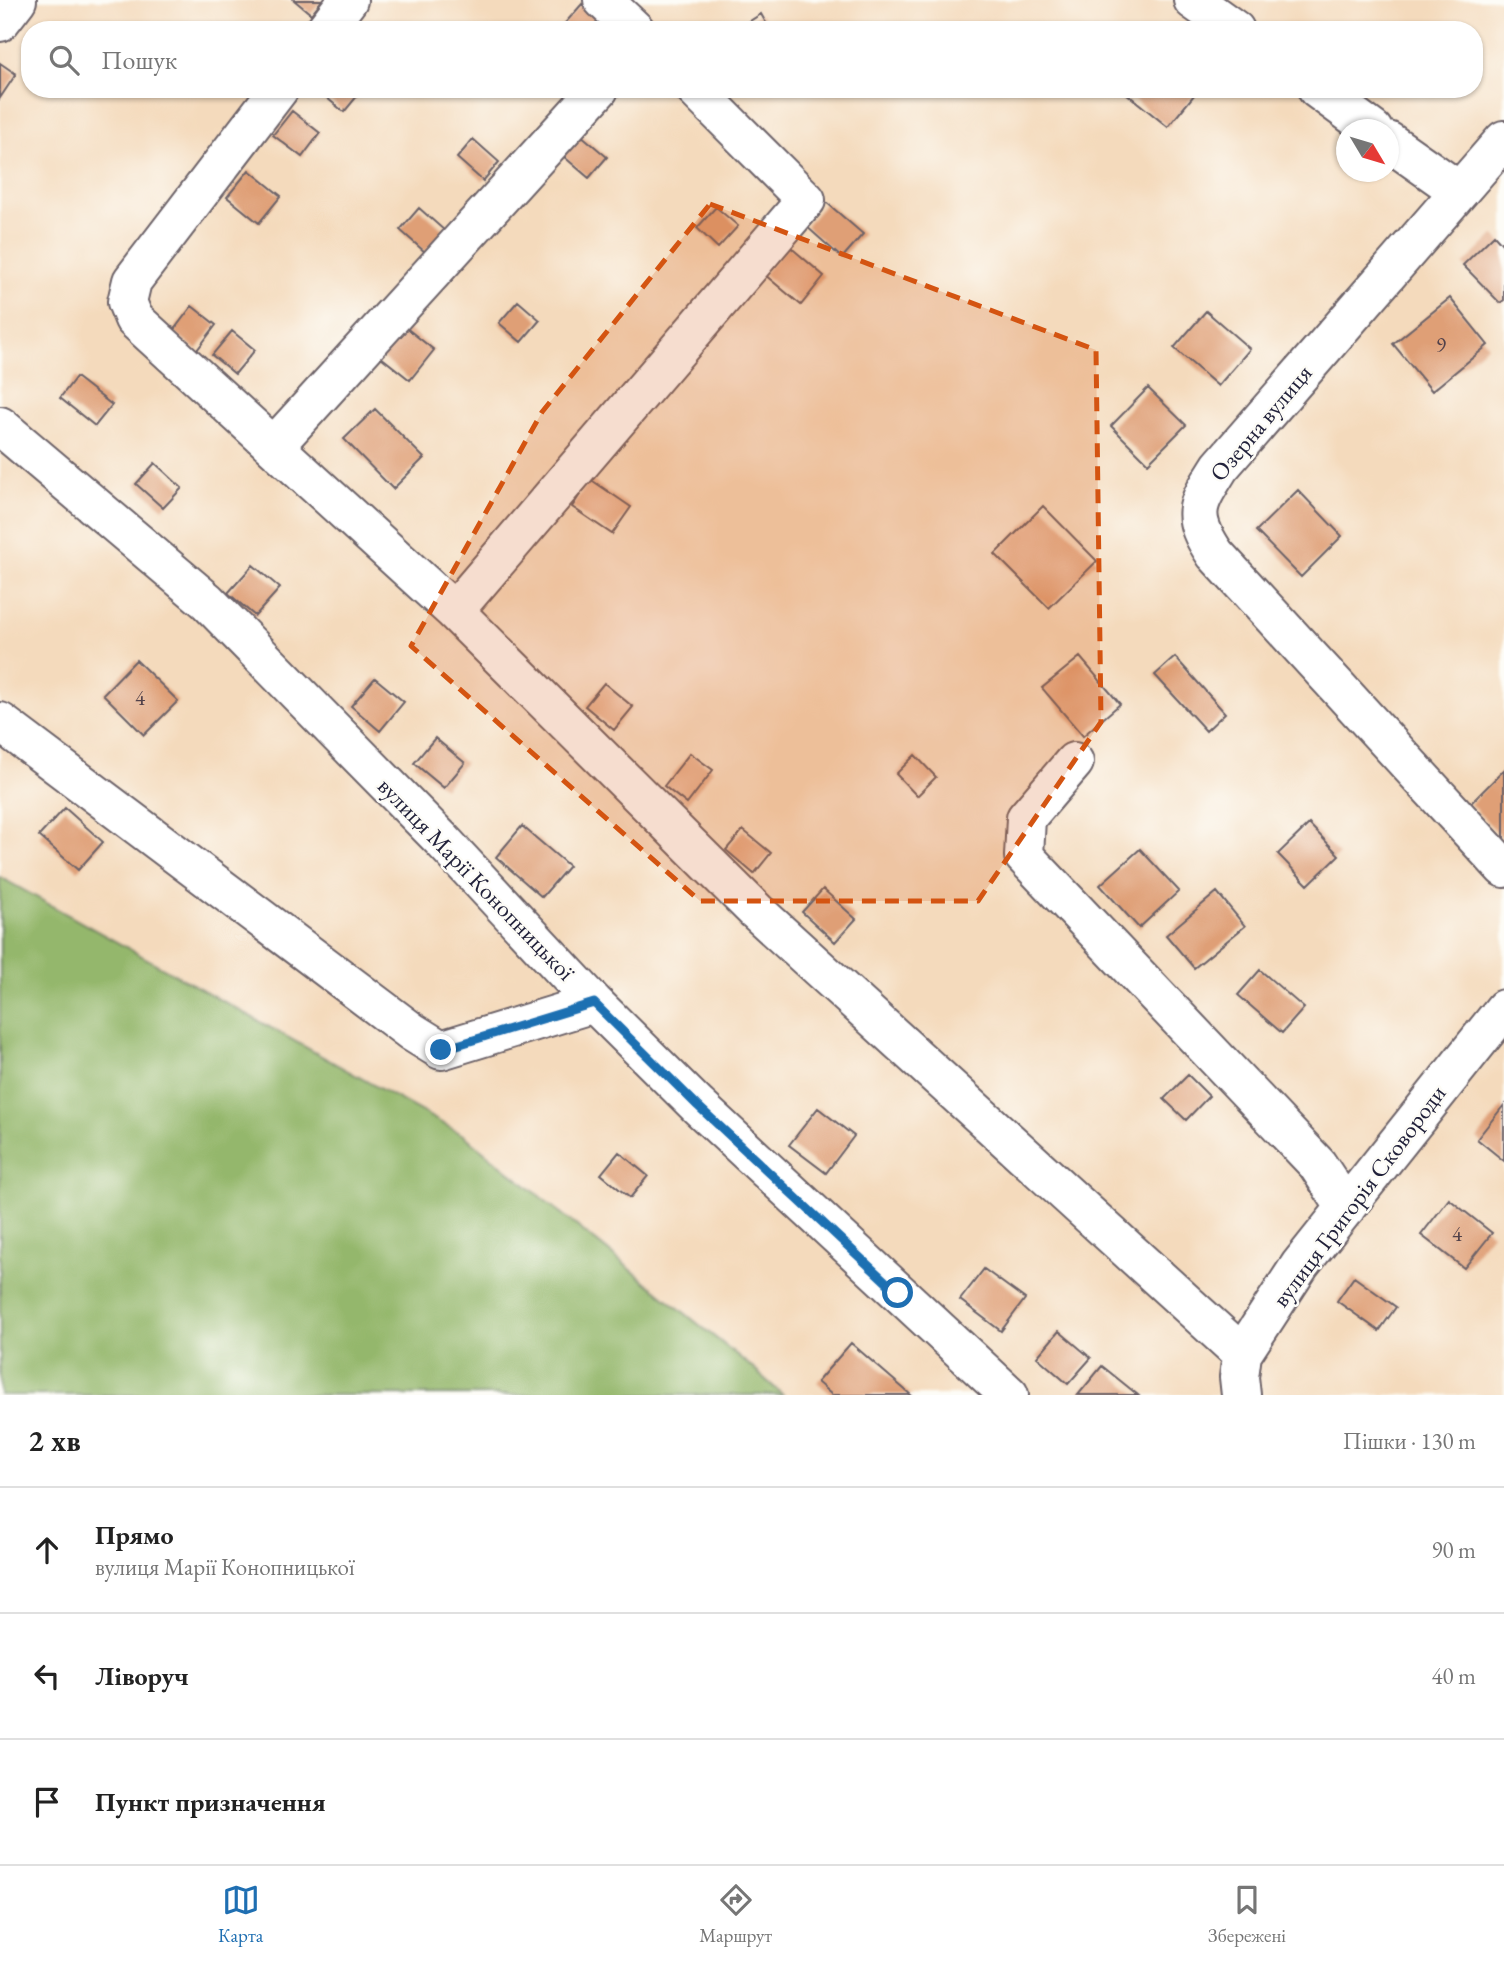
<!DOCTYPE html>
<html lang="uk">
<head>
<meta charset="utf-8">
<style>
	:root { --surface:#fff; --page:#f2f2f2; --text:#222; --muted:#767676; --line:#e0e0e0; --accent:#1f6fb2 }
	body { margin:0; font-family:"EB Garamond",serif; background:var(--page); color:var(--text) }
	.compass { position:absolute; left:1336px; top:119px; width:63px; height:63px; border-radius:50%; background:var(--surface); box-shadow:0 2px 5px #0004; rotate:128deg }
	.stop { position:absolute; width:21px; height:21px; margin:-16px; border:5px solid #1f6fb2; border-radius:50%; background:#fff }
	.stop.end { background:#1f6fb2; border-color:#fff; box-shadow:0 2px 7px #0008 }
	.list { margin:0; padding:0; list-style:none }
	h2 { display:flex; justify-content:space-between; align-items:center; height:91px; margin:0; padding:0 28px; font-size:30px }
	h2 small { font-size:23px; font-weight:400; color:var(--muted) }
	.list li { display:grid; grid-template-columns:46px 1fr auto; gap:21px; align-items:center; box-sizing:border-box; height:126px; padding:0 28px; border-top:2px solid var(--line) }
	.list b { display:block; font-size:26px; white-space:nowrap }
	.list p { margin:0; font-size:23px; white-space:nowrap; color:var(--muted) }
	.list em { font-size:23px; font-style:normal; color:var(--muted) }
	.icon { flex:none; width:38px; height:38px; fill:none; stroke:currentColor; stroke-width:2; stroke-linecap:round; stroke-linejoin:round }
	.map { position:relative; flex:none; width:1504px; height:1395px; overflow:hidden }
	.search { position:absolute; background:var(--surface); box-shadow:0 2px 5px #0004; left:21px; right:21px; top:21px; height:77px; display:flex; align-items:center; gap:18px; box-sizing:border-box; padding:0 24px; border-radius:28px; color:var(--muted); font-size:26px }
	.sheet { height:469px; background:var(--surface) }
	nav { display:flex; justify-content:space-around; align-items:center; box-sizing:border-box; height:98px; border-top:2px solid var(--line); background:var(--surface); font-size:19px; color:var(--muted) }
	nav a { display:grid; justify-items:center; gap:4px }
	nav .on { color:var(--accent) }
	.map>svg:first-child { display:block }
</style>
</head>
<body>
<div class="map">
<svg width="1504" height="1395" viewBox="0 0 1504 1395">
	<rect width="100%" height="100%" fill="#fdfcf7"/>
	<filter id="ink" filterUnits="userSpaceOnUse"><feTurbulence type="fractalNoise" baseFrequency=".0143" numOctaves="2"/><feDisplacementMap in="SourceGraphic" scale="14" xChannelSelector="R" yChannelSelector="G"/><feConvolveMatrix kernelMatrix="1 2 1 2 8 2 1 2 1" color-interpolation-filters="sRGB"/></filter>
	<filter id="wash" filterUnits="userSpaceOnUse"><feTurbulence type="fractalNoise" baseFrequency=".00686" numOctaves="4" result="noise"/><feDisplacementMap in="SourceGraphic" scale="28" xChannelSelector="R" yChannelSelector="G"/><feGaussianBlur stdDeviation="1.57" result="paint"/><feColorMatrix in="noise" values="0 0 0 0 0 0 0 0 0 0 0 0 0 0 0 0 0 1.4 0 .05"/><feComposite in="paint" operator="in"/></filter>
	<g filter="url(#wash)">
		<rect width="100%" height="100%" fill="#f4dabc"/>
		<path fill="#94b76c" stroke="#5b6c54" stroke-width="2" d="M0,877L465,1136L748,1364L783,1395H0Z"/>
		<g id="blocks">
			<path fill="#df9f76" d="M294,0H322L311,14Z
				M582,4L610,30H559Z
				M761,14L770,30H736Z
				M0,63L16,74L0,98Z
				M316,89H363L344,112Z
				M1129,89H1199L1168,127L1126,93Z
				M292,111L320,133L302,157L273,135Z
				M574,129L607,157L589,178L556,150Z
				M473,139L499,162L483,181L457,158Z
				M249,170L281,196L259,223L227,197Z
				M826,202L863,234L842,258L806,226Z
				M716,207L738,226L718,248L697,228Z
				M419,208L445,231L425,252L400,230Z
				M1494,235L1504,246V300L1500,303L1463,265Z
				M788,245L824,276L801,305L764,274Z
				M1450,298L1488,345L1432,391L1393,344Z
				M518,301L540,320L521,342L499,323Z
				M192,306L216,325L197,350L173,331Z
				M1206,311L1250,349L1218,386L1174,348Z
				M400,323L434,350L410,380L376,353Z
				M232,331L255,350L235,374L212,355Z
				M76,377L112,405L95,426L60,398Z
				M1148,388L1186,425L1148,463L1111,426Z
				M375,409L424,458L393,489L344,439Z
				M155,463L182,488L163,508L136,484Z
				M590,479L631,507L612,534L572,507Z
				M1298,490L1342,536L1301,577L1256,531Z
				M1043,506L1097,561L1049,608L995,554Z
				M253,565L280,588L255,616L228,593Z
				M1080,657L1120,704L1083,736L1042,688Z
				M1175,657L1225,713L1206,731L1155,675Z
				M136,660L178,701L144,735L103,694Z
				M375,678L404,702L380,731L351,706Z
				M604,683L633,707L614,730L585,706Z
				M435,738L465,763L444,788L414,763Z
				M690,753L713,770L687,804L664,786Z
				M915,755L936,777L917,796L896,774Z
				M1504,770V839L1470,804Z
				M65,808L103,842L78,870L39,836Z
				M1309,824L1339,855L1308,885L1278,854Z
				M522,826L569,866L542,897L496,857Z
				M743,830L771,853L754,874L726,850Z
				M1140,849L1179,891L1139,928L1100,885Z
				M823,889L856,919L835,942L802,912Z
				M1217,892L1245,926L1194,968L1166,935Z
				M1260,970L1304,1008L1282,1033L1238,995Z
				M1188,1075L1209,1096L1186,1120L1164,1099Z
				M1504,1105V1161L1477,1139Z
				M818,1108L854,1136L826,1173L789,1145Z
				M619,1152L648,1176L630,1198L601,1174Z
				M1449,1199L1492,1233L1464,1268L1421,1235Z
				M984,1269L1025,1299L1001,1331L960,1300Z
				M1354,1277L1396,1307L1379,1331L1337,1301Z
				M1059,1331L1091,1358L1068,1384L1037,1357Z
				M851,1343L911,1395H832L817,1382Z
				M1102,1366L1138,1395H1078Z"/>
		</g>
	</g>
	<g filter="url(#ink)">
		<use href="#blocks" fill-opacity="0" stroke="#6c6268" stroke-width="2"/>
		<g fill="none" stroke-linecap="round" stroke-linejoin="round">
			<g stroke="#6c6268" stroke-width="42">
				<path id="minor" d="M603,0L635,30
					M1193,0L1235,30
					M0,22L17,0
					M325,30L348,0
					M279,89L132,281L127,302L134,319L454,611L756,911L1242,1354
					M1317,89L1373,130
					M1504,140L1220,467C1197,504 1188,514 1215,554L1504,868
					M1388,141L1459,191
					M0,426L207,601L441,839L594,1003L698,1106L1009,1395
					M274,446L599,89
					M454,611L806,200L695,89
					M0,722L412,1032L441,1050L594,1003
					M1074,762L1026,818L1024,856L1317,1164L1346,1208
					M1241,1395L1239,1377L1242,1354L1300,1265L1504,1009"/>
			</g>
			<use href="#minor" stroke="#fff" stroke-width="38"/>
		</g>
	</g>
	<g fill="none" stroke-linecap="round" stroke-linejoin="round" filter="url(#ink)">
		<path stroke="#1f6fb2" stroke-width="9" d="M441,1050L594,1003L698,1106L898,1293"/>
	</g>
	<path fill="#d45411" fill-opacity="0.2" stroke="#d45411" stroke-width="5" stroke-dasharray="14 9" stroke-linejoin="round" d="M710,204L1096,350L1101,722L978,901H700L411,646L542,412Z"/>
	<g text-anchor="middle" stroke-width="5" stroke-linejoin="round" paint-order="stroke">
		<g font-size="21" fill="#51414a">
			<text x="1441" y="352">9</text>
			<text x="140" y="705">4</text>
			<text x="1457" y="1241">4</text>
		</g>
		<g font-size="24" fill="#22223b" stroke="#fdfcf7">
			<text transform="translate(1261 423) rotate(-50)" y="8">Озерна вулиця</text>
			<text transform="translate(476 879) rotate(46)" y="8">вулиця Марії Конопницької</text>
			<text transform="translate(1359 1196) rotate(-53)" y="8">вулиця Григорія Сковороди</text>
		</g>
	</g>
</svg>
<svg class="compass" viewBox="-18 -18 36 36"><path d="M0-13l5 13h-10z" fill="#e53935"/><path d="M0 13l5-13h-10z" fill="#767676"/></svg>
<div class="stop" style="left:898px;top:1293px"></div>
<div class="stop end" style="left:441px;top:1050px"></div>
<div class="search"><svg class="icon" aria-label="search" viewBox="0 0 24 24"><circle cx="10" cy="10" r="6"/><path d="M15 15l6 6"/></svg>Пошук</div>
</div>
<section class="sheet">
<h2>2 хв<small>Пішки · 130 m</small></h2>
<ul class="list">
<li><svg class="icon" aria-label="ahead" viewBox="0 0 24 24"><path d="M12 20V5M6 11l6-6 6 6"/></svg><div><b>Прямо</b><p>вулиця Марії Конопницької</p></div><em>90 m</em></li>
<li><svg class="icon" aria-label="left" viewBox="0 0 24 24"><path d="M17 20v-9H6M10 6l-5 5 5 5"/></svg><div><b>Ліворуч</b></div><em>40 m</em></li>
<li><svg class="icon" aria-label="arrive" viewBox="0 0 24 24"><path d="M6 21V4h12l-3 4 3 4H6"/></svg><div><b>Пункт призначення</b></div></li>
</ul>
</section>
<nav>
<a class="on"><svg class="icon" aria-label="map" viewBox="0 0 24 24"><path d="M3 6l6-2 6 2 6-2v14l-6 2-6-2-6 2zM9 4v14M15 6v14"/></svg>Карта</a>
<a><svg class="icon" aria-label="directions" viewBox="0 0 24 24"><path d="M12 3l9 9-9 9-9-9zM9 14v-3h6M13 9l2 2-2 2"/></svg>Маршрут</a>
<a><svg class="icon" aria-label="saved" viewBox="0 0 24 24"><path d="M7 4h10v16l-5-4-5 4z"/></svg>Збережені</a>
</nav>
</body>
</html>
